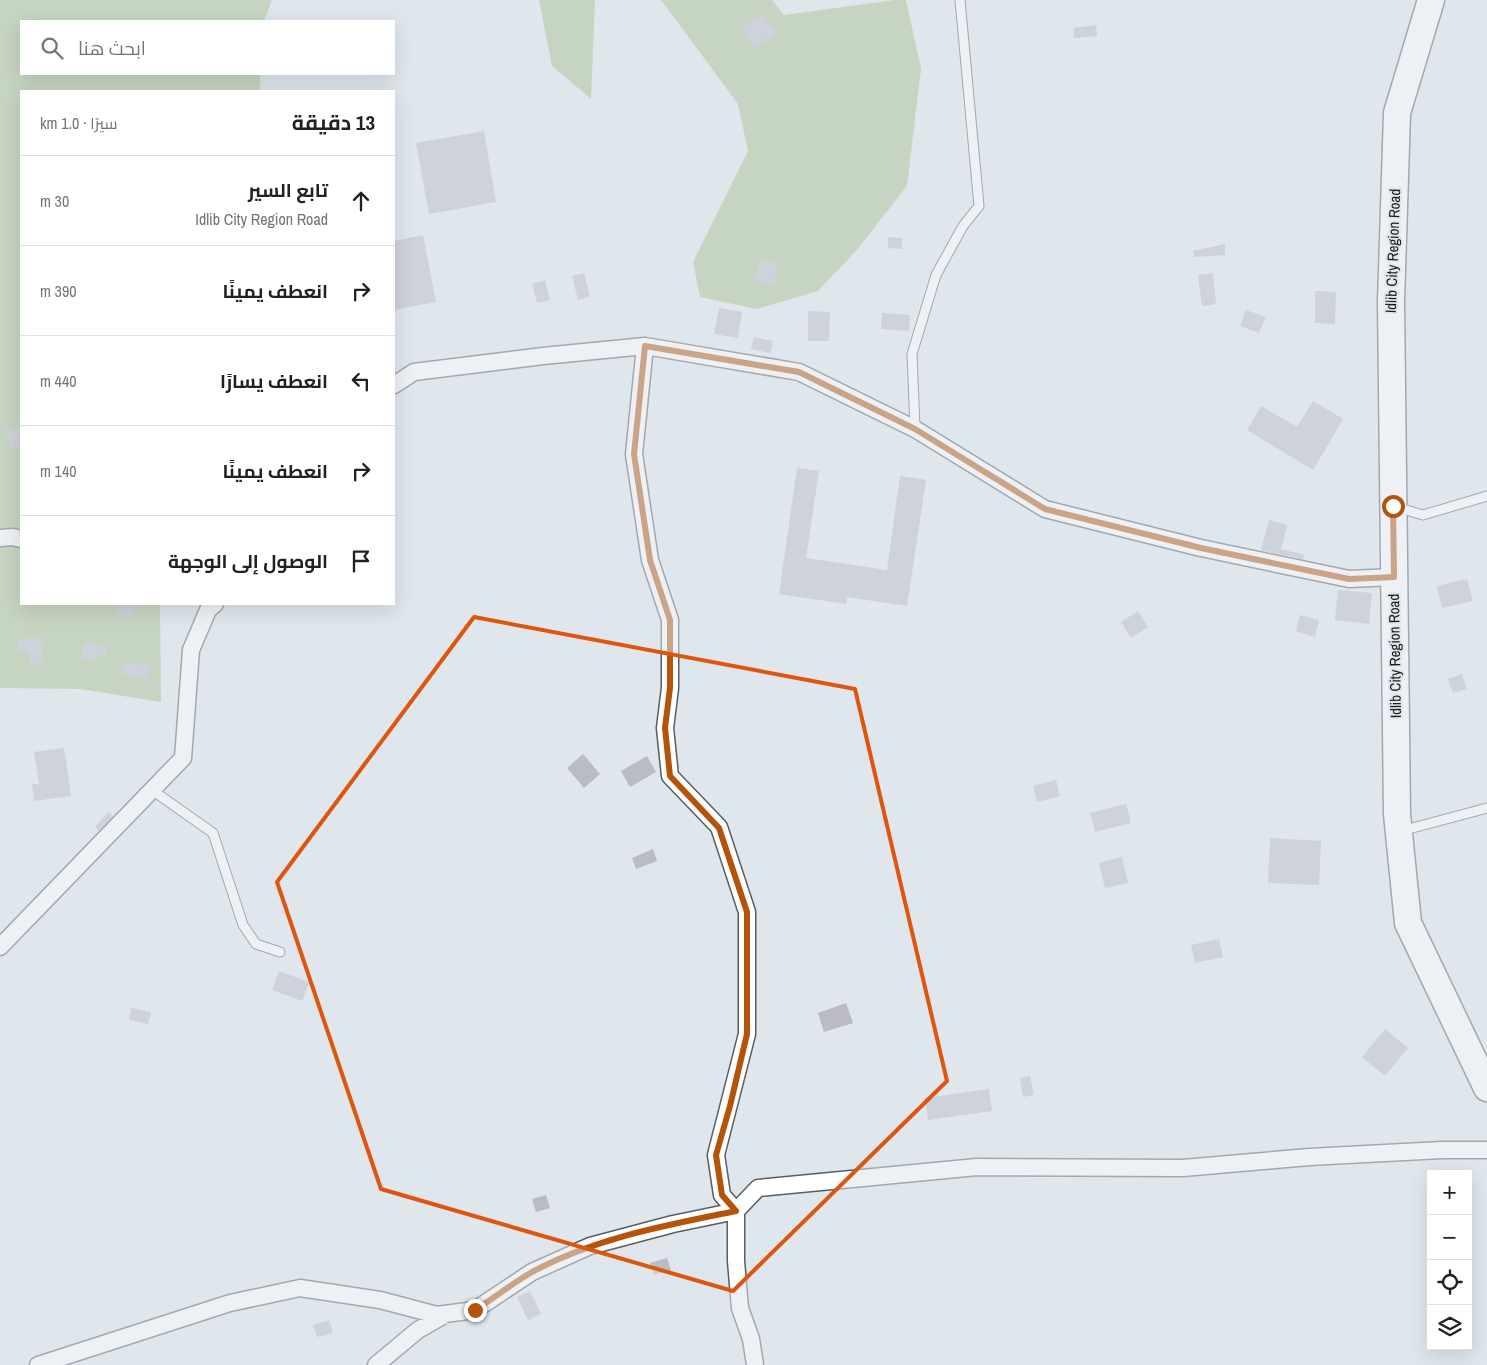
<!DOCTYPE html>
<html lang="ar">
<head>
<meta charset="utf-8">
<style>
	:root { --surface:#fff; --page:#f6f6f6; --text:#202124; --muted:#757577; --line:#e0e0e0 }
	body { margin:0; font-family:"Archivo Narrow",Cairo,sans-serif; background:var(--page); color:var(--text); direction:rtl }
	.controls { position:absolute; right:15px; bottom:15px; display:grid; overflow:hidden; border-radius:0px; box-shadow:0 5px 20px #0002 }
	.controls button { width:45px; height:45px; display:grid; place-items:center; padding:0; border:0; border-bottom:1px solid var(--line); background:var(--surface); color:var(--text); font:25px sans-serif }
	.stop { position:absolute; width:15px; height:15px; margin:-11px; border:4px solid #b45309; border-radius:50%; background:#fff }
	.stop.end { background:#b45309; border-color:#fff; box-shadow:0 1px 5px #0008 }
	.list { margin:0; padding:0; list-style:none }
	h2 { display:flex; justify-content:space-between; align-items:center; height:65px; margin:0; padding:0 20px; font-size:21px }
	h2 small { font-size:16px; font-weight:400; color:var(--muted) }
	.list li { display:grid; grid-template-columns:32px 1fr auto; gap:15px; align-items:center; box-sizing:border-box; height:90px; padding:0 20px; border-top:1px solid var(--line) }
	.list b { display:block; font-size:19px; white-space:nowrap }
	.list p { margin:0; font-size:16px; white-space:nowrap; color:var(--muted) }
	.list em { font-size:16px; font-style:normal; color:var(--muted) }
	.icon { flex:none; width:28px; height:28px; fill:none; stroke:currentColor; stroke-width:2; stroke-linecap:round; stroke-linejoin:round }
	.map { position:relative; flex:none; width:1487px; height:1365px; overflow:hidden; direction:ltr }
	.search { position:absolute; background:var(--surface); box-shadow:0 5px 20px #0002; left:20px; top:20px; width:375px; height:55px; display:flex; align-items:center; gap:12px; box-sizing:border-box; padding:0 18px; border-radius:0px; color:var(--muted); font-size:19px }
	.panel { position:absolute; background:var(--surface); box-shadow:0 5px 20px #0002; left:20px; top:90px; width:375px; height:515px; border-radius:0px; direction:rtl }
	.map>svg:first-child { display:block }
</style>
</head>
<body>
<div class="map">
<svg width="1487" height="1365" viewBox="0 0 1487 1365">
	<rect width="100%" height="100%" fill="#dfe6ec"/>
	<path fill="#a9c08c" d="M0,0H272L264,21H21V74H260V91H21V604H160L161,702L80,689L0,688Z
		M539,0H595L591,99L552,66Z
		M661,0H772L784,15L895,0H906L921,69L907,186L856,251L818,291L757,309L700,297L693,262L748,151L738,104Z"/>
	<path fill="#babbc3" d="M762,13L776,33L755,48L741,28Z
		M1096,25L1097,36L1074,38V28Z
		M484,131L496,202L429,214L416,143Z
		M423,235L436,302L394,310V241Z
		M888,237L902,238V249L888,248Z
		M1225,244V255L1194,257L1193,251Z
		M760,259L778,263L774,285L755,281Z
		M584,273L590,297L578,300L572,276Z
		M1213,273L1216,304L1202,306L1198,275Z
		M545,280L550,300L537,303L532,284Z
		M1315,291L1336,292L1335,324L1315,323Z
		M719,308L742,312L738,338L714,334Z
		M1246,310L1266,317L1259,333L1240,326Z
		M808,311L830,312L829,341H808Z
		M882,313L910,315L909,331L881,329Z
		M754,337L773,341L770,353L751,349Z
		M1313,401L1343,419L1313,470L1247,430L1261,406L1297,427Z
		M21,427V447L11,450L6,431Z
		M797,468L819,471L806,558L887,570L900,476L926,480L907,606L847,597L846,604L779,594Z
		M1269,520L1287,525L1281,549L1304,555L1303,559L1261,550Z
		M1467,579L1473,601L1442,608L1437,586Z
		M1338,590L1372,593L1369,624L1335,620Z
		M117,604H134L133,617H117Z
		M1138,611L1148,627L1131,638L1121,622Z
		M1300,615L1319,620L1315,637L1296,631Z
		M40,637L44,662L30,664L28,651L19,652L17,640Z
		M84,642L107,646L105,657L97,655L96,661L81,658Z
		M124,662L149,666L147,679L122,675Z
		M1462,674L1467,689L1453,693L1448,679Z
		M64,748L71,796L34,801L32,784H39L34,752Z
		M583,754L600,774L584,788L567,768Z
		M647,756L656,772L630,787L621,771Z
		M1056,780L1060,796L1037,802L1033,786Z
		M1126,804L1131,823L1095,832L1090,813Z
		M108,812L113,816L99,831L95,827Z
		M1270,838L1321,841L1319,885L1268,883Z
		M653,849L657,861L636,869L632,858Z
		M1122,857L1128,883L1105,888L1099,863Z
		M1219,939L1223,957L1195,963L1191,945Z
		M279,971L309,982L302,1001L272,990Z
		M846,1003L853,1023L824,1032L818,1013Z
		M131,1008L151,1012L148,1024L129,1020Z
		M1385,1029L1408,1048L1385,1076L1362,1057Z
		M1030,1076L1034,1095L1023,1097L1020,1078Z
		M989,1089L992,1111L928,1120L925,1098Z
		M546,1195L550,1208L536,1212L532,1199Z
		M667,1258L671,1270L654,1275L650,1263Z
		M530,1291L541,1314L528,1320L517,1297Z
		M329,1320L333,1333L317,1337L313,1325Z"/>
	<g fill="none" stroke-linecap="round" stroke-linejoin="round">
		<g stroke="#585e63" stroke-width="11">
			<path id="lane" d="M915,429L912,354L936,275L963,226L979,206L960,0
				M1396,507L1423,515L1487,496
				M152,790L213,833L243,925L256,944L280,952
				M1401,831L1487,808"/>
		</g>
		<g stroke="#585e63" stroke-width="19">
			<path id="street" d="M645,346L634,454L650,560L670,620V688L665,728L670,776L719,827L747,912V1034L716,1155L722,1195L736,1211V1261L740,1308L751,1339L755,1365
				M394,385L414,372L543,356L645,346L799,372L915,429L1045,509L1201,548L1349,579L1394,577
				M0,538L13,537L21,539
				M0,947L183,758L191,650L208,610L215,604
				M38,1365L230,1303L300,1288L380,1300L437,1315L475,1310L532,1272L590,1246L673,1224L736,1211L758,1188L977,1167L1183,1168L1309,1157L1442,1150H1487
				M376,1365L418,1330L446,1314"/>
		</g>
		<g stroke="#585e63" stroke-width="29">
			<path id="primary" d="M1431,0L1397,113L1391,302L1397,814L1408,923L1487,1088"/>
		</g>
		<use href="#lane" stroke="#fff" stroke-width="9"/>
		<use href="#street" stroke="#fff" stroke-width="16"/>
		<use href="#primary" stroke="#fff" stroke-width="26"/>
	</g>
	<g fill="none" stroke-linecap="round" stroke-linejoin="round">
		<path stroke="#b45309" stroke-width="6" d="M475,1310C494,1298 513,1283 532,1272C595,1238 667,1225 736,1211L722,1195L716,1155L730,1106L747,1034V912L719,828L670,776L665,728L670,688V620L650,560L634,454L645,346L799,372L915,429L1045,509L1201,548L1349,579L1394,577L1393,506"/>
	</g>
	<path d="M0 0H1487V1365H0ZM474,617L855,689L947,1081L733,1291L381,1189L277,882Z" fill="#dfe6ec" fill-opacity=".55" fill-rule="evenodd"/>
	<path fill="none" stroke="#de560d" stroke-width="4" stroke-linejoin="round" d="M474,617L855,689L947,1081L733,1291L381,1189L277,882Z"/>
	<g text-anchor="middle" stroke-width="4" stroke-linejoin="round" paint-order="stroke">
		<g font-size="15" fill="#191b1e" stroke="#dfe6ec">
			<text transform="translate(1393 251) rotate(-88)" y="5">Idlib City Region Road</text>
			<text transform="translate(1395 656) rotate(-91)" y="5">Idlib City Region Road</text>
		</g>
	</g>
</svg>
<div class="controls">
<button>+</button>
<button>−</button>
<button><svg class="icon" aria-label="locate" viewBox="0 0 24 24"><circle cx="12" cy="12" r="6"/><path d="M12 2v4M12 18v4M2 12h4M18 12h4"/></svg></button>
<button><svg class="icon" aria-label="layers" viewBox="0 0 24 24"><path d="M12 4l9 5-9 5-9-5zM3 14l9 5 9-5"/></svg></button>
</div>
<div class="stop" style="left:1393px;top:506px"></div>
<div class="stop end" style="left:475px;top:1310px"></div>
<div class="search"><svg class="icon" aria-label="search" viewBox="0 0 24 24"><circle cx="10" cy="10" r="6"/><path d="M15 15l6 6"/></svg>ابحث هنا</div>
<section class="panel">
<h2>13 دقيقة<small>سيرًا · 1.0 km</small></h2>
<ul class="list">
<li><svg class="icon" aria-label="ahead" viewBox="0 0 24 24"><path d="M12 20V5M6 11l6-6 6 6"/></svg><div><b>تابع السير</b><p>Idlib City Region Road</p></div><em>30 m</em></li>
<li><svg class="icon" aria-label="right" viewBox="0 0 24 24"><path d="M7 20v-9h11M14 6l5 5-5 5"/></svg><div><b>انعطف يمينًا</b></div><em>390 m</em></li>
<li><svg class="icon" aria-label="left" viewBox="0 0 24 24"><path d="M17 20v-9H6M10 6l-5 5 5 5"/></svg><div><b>انعطف يسارًا</b></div><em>440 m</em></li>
<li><svg class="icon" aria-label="right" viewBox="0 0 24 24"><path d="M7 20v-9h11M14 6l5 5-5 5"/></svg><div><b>انعطف يمينًا</b></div><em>140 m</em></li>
<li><svg class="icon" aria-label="arrive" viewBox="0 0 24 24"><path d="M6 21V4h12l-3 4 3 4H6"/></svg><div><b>الوصول إلى الوجهة</b></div></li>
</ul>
</section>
</div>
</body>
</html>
